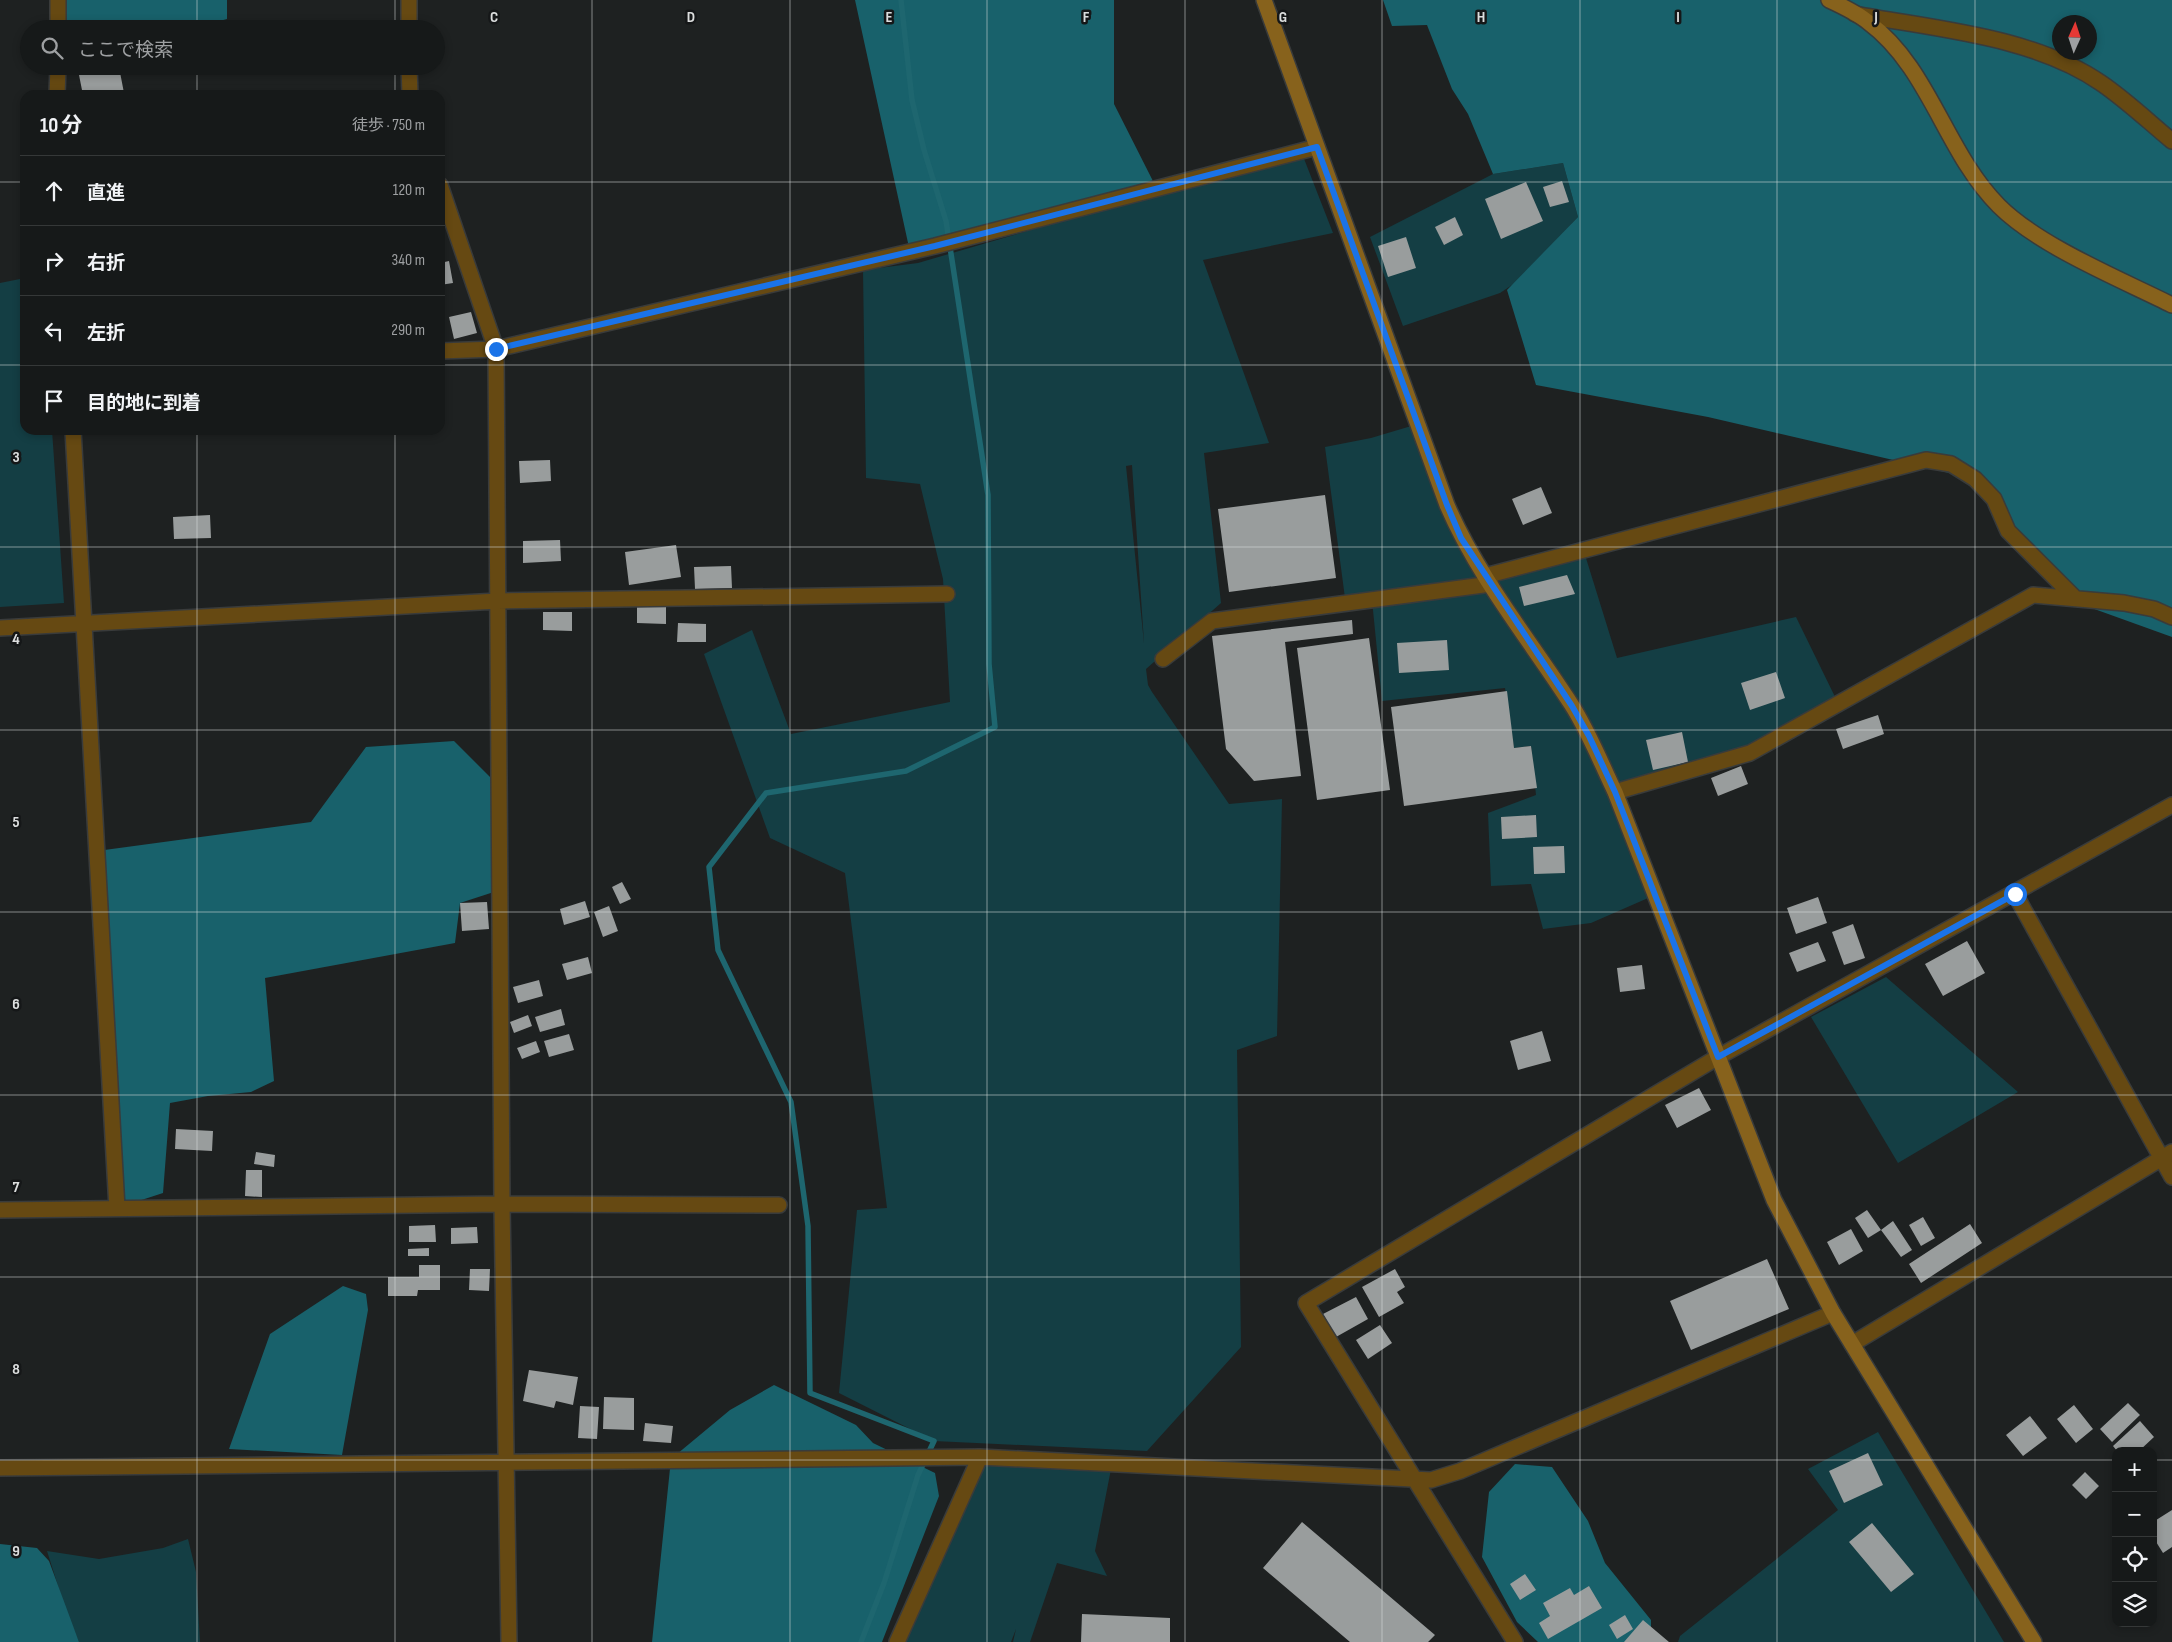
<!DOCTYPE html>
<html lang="ja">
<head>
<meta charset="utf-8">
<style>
	:root { --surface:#161919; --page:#1f2222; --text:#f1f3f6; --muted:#9ea0a2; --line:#353838 }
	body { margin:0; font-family:"Sofia Sans Condensed","Noto Sans JP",sans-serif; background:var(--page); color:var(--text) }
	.controls { position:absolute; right:15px; bottom:15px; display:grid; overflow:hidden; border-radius:10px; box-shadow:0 2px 8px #0003 }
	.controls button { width:45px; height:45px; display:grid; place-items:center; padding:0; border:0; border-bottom:1px solid var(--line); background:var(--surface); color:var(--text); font:25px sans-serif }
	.compass { position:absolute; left:2052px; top:15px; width:45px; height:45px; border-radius:50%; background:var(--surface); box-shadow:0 2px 8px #0003; rotate:3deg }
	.stop { position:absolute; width:15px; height:15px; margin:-11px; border:4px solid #1a73e8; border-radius:50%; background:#fff }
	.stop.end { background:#1a73e8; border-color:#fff; box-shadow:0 1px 5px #0008 }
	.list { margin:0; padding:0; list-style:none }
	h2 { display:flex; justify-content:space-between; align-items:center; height:65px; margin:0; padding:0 20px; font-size:21px }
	h2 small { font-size:16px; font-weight:400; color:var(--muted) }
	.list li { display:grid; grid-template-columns:32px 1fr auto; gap:15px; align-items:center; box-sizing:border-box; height:70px; padding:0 20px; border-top:1px solid var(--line) }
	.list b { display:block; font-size:19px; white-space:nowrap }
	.list em { font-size:16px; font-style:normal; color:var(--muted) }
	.icon { flex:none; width:28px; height:28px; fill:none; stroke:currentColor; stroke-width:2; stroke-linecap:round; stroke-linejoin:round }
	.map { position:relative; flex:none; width:2172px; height:1642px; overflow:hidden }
	.search { position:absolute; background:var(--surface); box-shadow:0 2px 8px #0003; left:20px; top:20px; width:425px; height:55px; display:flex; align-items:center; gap:12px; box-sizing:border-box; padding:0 18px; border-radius:28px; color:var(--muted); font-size:19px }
	.panel { position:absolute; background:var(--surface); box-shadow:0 2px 8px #0003; left:20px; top:90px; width:425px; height:345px; border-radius:15px }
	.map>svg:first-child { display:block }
</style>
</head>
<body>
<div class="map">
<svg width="2172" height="1642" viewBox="0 0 2172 1642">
	<rect width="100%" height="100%" fill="#1e2121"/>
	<path fill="#143e44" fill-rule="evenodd" d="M1301,151L1333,233L1203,260L1269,443L1204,453L1221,603L1146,669L1148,685L1152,692L1229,804L1282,799L1277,1036L1237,1050L1241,1347L1147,1451L934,1441L839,1393L857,1210L887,1208L845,873L770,838L704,654L752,630L791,734L950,702L943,579L920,484L866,478L863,270L918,263ZM1132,465L1144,642V643L1126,466Z
		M1563,163L1578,217L1515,283L1500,293L1403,326L1370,237L1493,174Z
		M25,278V430H52L64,603L0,607V283Z
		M1418,424L1485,576L1345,598L1325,447L1371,438Z
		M1581,542L1617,658L1796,617L1838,703L1750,753L1623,790L1582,733L1655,895L1591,923L1543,929L1531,884L1491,886L1488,813L1536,795L1531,746L1514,748L1505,688L1382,701L1372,600L1491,584Z
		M1886,977L2018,1092L1898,1163L1811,1017Z
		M1878,1432L2004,1642H1678L1680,1636L1838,1510L1808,1469Z
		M980,1457L1112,1464L1095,1551L1107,1576L1057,1563L1030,1642H1013L1016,1629L1011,1642H897Z
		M188,1539L196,1572L200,1642H79L66,1611L47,1551L99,1559L163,1548Z"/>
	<path fill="#18616b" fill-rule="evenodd" d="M58,0H227V19L195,28L58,29Z
		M855,0H1114V104L1157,189L910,252Z
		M1383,0H2172V637L2061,597L1975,479L1708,417L1536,385L1507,290L1578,217L1563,163L1493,174L1468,114L1452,89L1427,25L1392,26ZM2060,22H2090V52H2060Z
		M454,741L499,786L500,890L460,903L455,943L265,978L274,1081L251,1092L208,1096L170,1103L163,1193L117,1208L97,851L311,822L366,747Z
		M343,1286L366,1294L368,1310L342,1455L229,1449L270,1334Z
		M774,1385L856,1425L873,1443L935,1473L939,1496L882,1642H652L671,1459L730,1410Z
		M1515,1464L1552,1467L1588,1521L1605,1563L1651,1620V1642H1538L1517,1622L1482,1557L1489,1492Z
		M0,1544L37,1548L49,1561L79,1642H0Z"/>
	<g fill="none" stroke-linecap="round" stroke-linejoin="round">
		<path stroke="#1e666f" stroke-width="5.5" d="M861,1642L884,1583L918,1475L934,1441L810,1393L808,1226L791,1102L718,950L709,867L766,793L906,771L995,727L989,664L988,495L946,221L924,150L912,100L901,0"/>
	</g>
	<path fill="#999d9d" d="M119,67L124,93L83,95L79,75Z
		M1562,181L1569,202L1550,207L1543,187Z
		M1526,182L1543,221L1501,239L1485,199Z
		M1455,217L1463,235L1444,245L1435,227Z
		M1406,237L1416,268L1388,277L1378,246Z
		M449,261L453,283L440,285V263Z
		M471,312L477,333L454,339L449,317Z
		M550,460L551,481L520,483L519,461Z
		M1541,487L1552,513L1523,525L1512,499Z
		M1325,495L1336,578L1229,592L1218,509Z
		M210,515L211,538L174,539L173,517Z
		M560,540L561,561L523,563V541Z
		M676,545L681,577L629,585L625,552Z
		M731,566L732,588L695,589L694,567Z
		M1567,575L1575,594L1524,606L1519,587Z
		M637,605H666V624L637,623Z
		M543,612H572V631L543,630Z
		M1352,620L1353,634L1285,642L1301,776L1254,781L1226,749L1212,636Z
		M678,623L706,624V642H677Z
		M1369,638L1390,790L1317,800L1297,648Z
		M1447,640L1449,670L1399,673L1397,643Z
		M1776,672L1785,698L1750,710L1741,683Z
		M1507,691L1514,748L1531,746L1537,788L1404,806L1391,707Z
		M1878,715L1884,734L1843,749L1836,729Z
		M1682,732L1688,762L1653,770L1646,740Z
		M1741,766L1748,784L1718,796L1711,778Z
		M1536,815L1537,837L1502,839L1501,817Z
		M1564,846L1565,873L1534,874L1533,847Z
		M622,882L631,899L620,904L612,887Z
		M1818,897L1827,923L1796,934L1787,908Z
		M585,901L590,917L564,925L560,909Z
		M487,902L489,929L462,931L460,903Z
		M609,906L618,931L603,937L594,912Z
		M1853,924L1865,958L1844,965L1832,932Z
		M1967,941L1985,973L1943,996L1925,964Z
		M1818,942L1826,961L1797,972L1789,953Z
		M588,957L592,973L567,980L562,964Z
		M1642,965L1645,989L1620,992L1617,968Z
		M539,980L543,996L518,1003L513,987Z
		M561,1009L565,1025L540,1032L535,1017Z
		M528,1015L532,1026L514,1033L510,1022Z
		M1542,1031L1551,1061L1518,1070L1510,1041Z
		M569,1034L574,1050L549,1057L544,1041Z
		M536,1041L540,1052L522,1059L517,1048Z
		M1699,1088L1711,1110L1677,1128L1665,1105Z
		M176,1129L213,1131L212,1151L175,1149Z
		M256,1152L275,1155L274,1167L254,1164Z
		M246,1170H262V1197L245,1196Z
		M1867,1210L1881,1230L1868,1238L1855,1218Z
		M1923,1217L1935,1238L1921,1246L1909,1225Z
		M1893,1221L1912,1250L1901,1257L1881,1230Z
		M1970,1224L1982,1243L1921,1283L1909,1264Z
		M435,1225L436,1242H409V1226Z
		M477,1227L478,1243L451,1244V1228Z
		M1851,1229L1863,1251L1839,1265L1827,1242Z
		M429,1248V1256H408V1249Z
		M1767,1259L1789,1309L1691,1350L1670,1301Z
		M419,1265H440V1290H418L417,1296H388V1277H419Z
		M470,1269H490L489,1291L469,1290Z
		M1395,1269L1405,1287L1397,1292L1404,1303L1379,1317L1362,1287Z
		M1356,1297L1368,1319L1336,1337L1323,1314Z
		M1380,1325L1392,1343L1368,1359L1356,1340Z
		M529,1370L578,1377L573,1405L556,1401L554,1408L523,1401Z
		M604,1397L634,1398V1430L603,1429Z
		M2128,1403L2140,1415L2112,1442L2100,1429Z
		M2074,1405L2093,1429L2076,1443L2057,1419Z
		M580,1406L599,1407L597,1439L578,1438Z
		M2030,1416L2047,1438L2023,1456L2006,1435Z
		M2140,1421L2154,1437L2139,1451H2117L2113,1446Z
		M645,1423L673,1426L671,1443L643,1441Z
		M1868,1453L1883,1485L1844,1503L1829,1471Z
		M2085,1472L2099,1486L2086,1499L2072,1485Z
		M2172,1510V1547L2163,1553L2153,1537V1522Z
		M1302,1522L1435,1635L1428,1642H1350L1263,1568Z
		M1872,1523L1914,1574L1891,1592L1849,1542Z
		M1525,1574L1536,1590L1520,1600L1510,1584Z
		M1589,1586L1602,1608L1548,1639L1539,1623L1550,1616L1543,1603L1570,1588L1574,1595Z
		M1082,1614L1170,1618V1642H1081Z
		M1625,1615L1633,1629L1617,1639L1609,1625Z
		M1643,1620L1669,1642H1624Z"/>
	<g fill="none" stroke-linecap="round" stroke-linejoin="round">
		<g stroke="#393b3b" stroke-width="18">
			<path id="street" d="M1855,14C1934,29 2033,36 2101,83C2126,100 2149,122 2172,141
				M58,29V0
				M409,29V0
				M409,66L410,95
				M57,95L58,66
				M440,185L496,349L502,1204L509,1642
				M440,351L496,349L935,246L1317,147
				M73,430L117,1208
				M1485,576L1926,460L1951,464L1975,479L1994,499L2008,531L2075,598
				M0,628L498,601L947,594
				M1163,659L1212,621L1491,584
				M1615,792L1750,753L2033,595L2124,603L2154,609L2172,617
				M2015,894L2172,1177
				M0,1210L502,1204L779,1205
				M1852,1344L2172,1152
				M0,1468L980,1457L1431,1480L1460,1471L1833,1313
				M897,1642L980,1457
				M1515,1642L1306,1303L1718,1057L2172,805"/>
		</g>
		<g stroke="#393b3b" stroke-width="18">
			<path id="secondary" d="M1264,0L1447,505C1478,577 1529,639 1571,704C1589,732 1601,763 1615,792L1774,1200L1833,1313L2034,1642
				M1829,0C1842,6 1857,13 1868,22C1930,68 1945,152 1999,206C2039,246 2120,279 2172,305"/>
		</g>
		<use href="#street" stroke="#664912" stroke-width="15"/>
		<use href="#secondary" stroke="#87621c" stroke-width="15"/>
	</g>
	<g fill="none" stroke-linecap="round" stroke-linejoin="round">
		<path stroke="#1a73e8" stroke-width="6" d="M496,349L935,246L1317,147L1447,505L1461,538L1572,706L1589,736L1615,792L1718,1057L2015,894"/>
	</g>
	<path fill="none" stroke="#dcdede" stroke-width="1" stroke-opacity="0.55" d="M197,0V29M395,0V29M592,0V1642M790,0V1642M987,0V1642M1185,0V1642M1382,0V1642M1580,0V1642M1777,0V1642M1975,0V1642M197,66V95M395,66V95M0,182H25M440,182H2172M0,365H25M440,365H2172M197,430V1642M395,430V1642M0,547H2172M0,730H2172M0,912H2172M0,1095H2172M0,1277H2172M0,1460H2116M2153,1460H2172"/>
	<g font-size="16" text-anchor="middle" font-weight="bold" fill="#dcdede" stroke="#151718" stroke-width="5" stroke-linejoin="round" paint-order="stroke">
		<text x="494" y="22">C</text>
		<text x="691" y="22">D</text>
		<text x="889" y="22">E</text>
		<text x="1086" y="22">F</text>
		<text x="1283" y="22">G</text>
		<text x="1481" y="22">H</text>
		<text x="1678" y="22">I</text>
		<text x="1876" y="22">J</text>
		<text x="16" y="462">3</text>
		<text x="16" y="644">4</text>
		<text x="16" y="827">5</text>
		<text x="16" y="1009">6</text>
		<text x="16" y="1192">7</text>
		<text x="16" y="1374">8</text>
		<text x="16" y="1556">9</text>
	</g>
</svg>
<div class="controls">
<button>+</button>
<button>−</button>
<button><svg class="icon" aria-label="locate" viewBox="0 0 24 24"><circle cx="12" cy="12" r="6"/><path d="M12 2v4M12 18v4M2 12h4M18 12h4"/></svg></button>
<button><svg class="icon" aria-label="layers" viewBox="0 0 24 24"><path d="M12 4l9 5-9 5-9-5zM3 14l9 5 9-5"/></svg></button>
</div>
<svg class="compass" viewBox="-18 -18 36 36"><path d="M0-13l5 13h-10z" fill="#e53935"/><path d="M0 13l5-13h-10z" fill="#9ea0a2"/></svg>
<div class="stop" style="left:2015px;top:894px"></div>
<div class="stop end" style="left:496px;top:349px"></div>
<div class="search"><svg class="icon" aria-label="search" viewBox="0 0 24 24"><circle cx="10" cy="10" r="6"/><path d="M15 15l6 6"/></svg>ここで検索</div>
<section class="panel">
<h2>10 分<small>徒歩 · 750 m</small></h2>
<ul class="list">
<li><svg class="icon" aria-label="ahead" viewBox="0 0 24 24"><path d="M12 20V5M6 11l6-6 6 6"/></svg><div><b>直進</b></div><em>120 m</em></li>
<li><svg class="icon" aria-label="right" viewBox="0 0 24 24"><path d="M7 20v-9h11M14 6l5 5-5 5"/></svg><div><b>右折</b></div><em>340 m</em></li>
<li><svg class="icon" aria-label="left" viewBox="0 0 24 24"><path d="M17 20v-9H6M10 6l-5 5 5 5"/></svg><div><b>左折</b></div><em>290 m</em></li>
<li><svg class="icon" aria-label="arrive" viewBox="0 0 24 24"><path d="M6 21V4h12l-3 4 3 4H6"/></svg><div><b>目的地に到着</b></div></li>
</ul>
</section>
</div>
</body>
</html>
